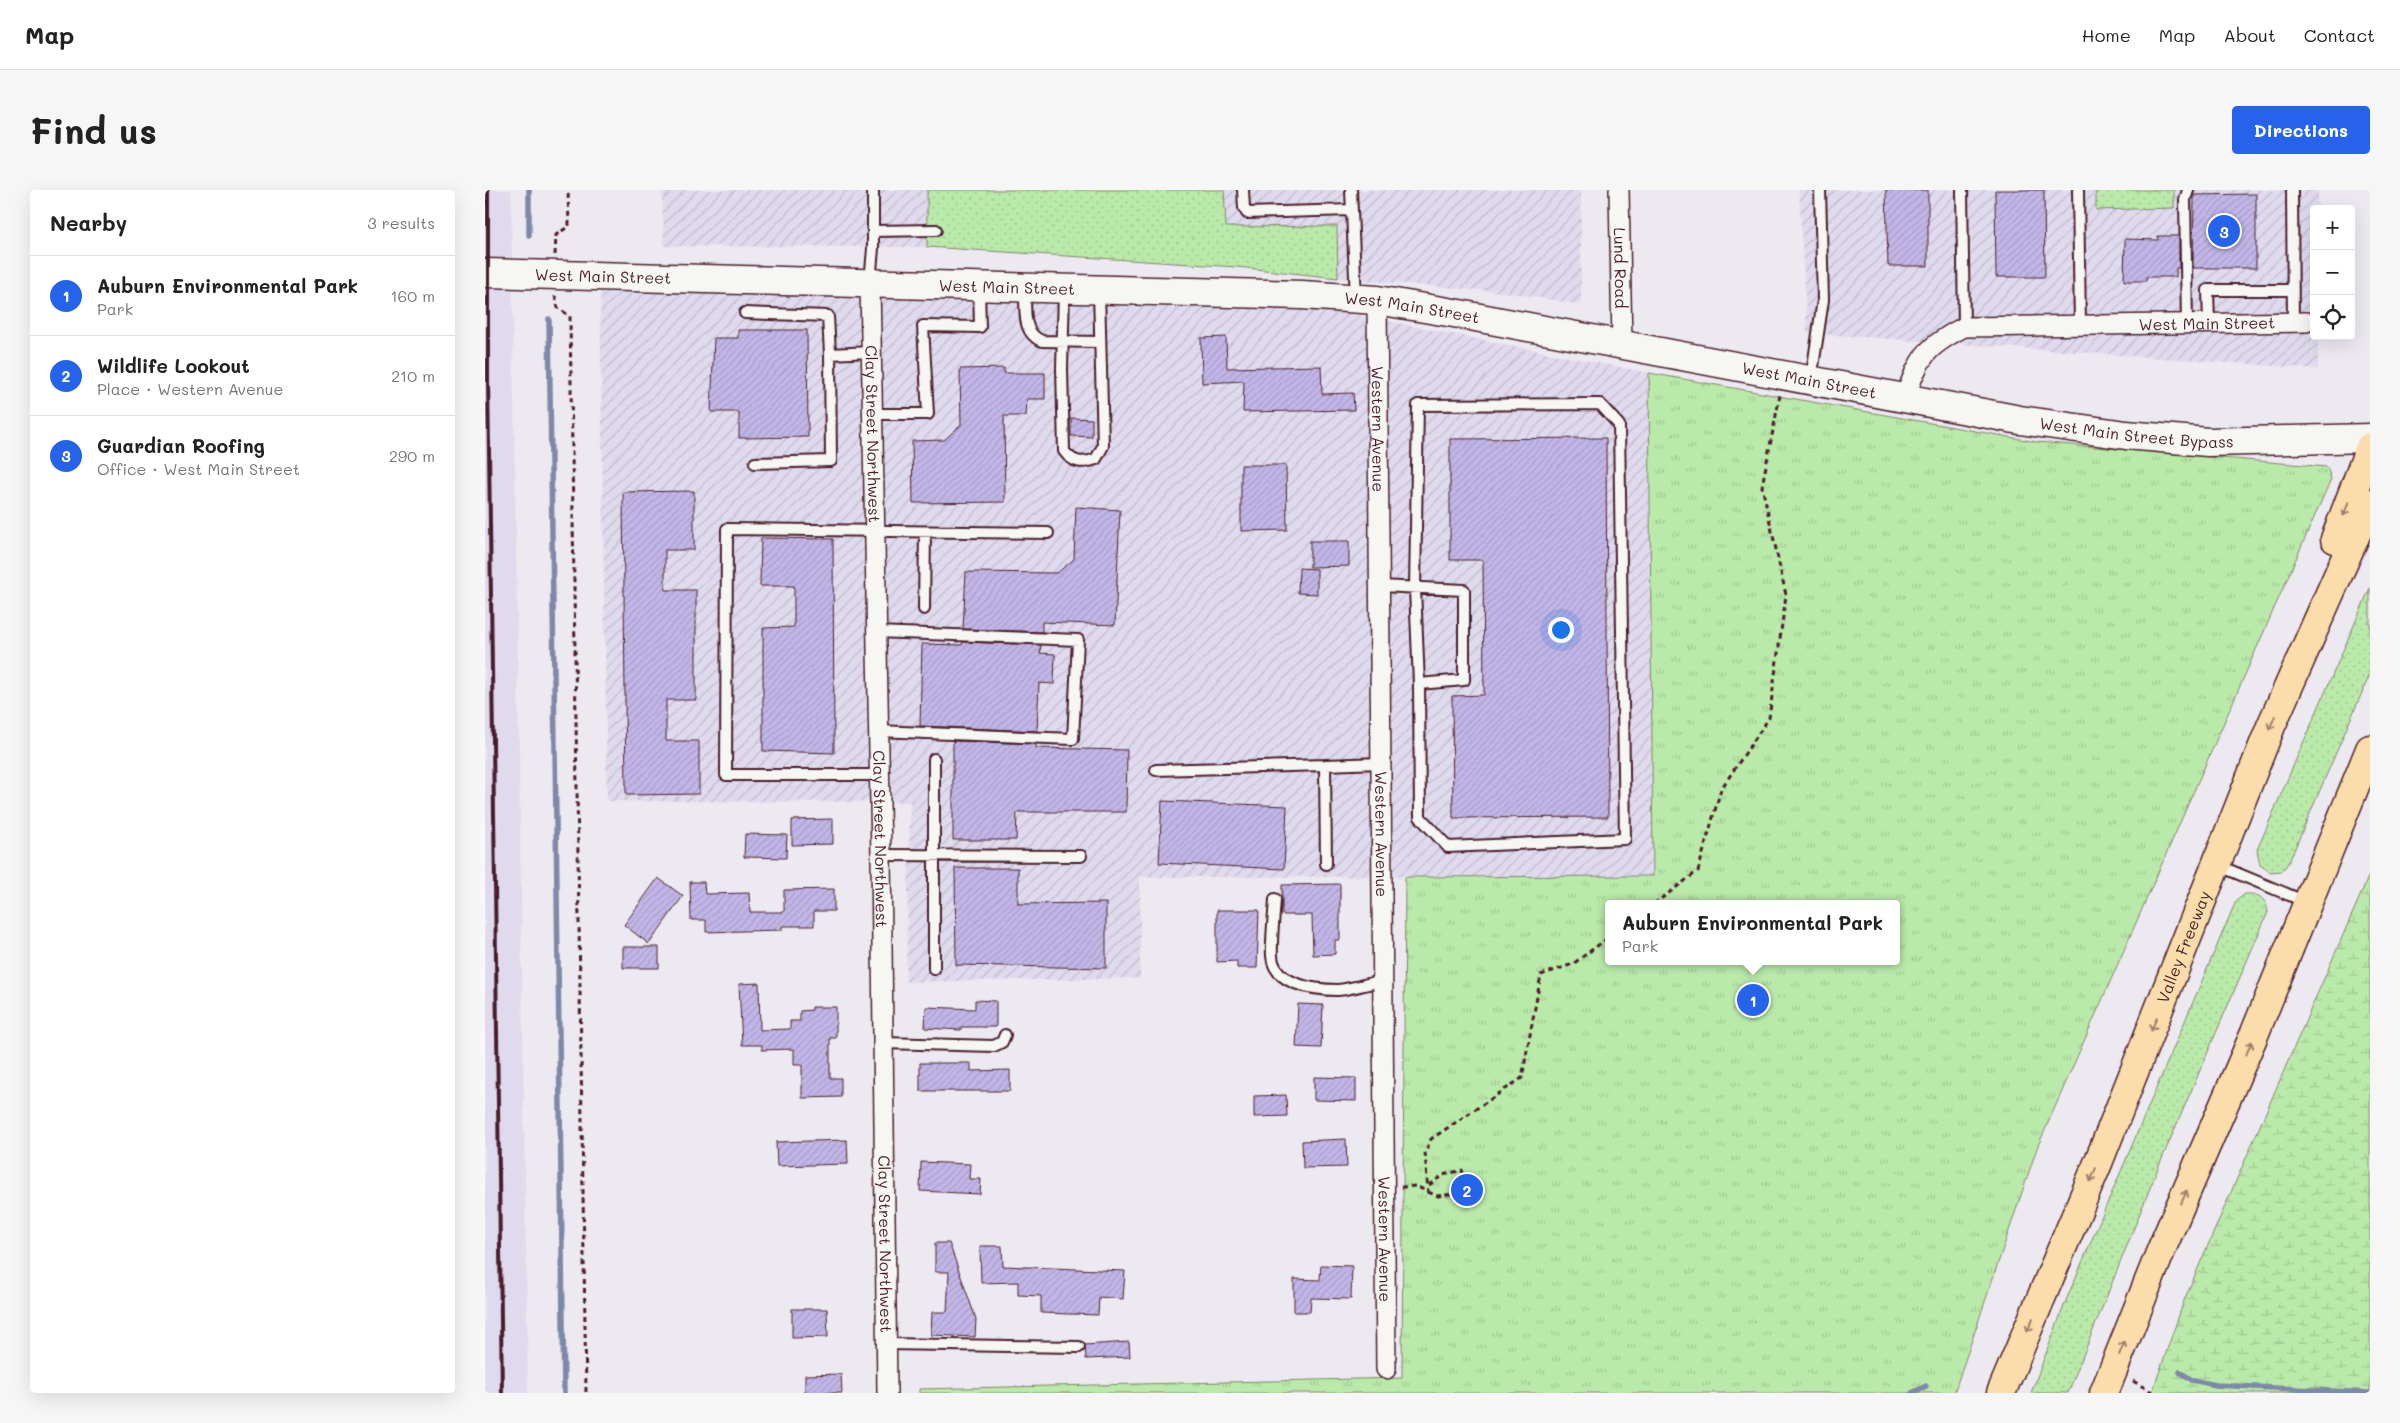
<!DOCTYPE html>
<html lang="en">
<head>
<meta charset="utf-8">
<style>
	:root { --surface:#fff; --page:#f6f6f6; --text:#222; --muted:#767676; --line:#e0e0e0; --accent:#2563eb }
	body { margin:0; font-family:Mali,sans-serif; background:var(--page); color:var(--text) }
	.controls { position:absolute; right:15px; top:15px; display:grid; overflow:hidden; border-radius:5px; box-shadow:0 5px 20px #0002 }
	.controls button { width:45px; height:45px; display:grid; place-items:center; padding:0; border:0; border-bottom:1px solid var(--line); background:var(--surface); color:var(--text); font:25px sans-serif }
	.you { position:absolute; left:1075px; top:439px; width:18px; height:18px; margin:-12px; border:4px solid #fff; border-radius:50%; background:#1a73e8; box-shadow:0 0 0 8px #1a73e833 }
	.badge { display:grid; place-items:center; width:32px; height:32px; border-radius:50%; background:var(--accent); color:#fff; font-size:16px; font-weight:700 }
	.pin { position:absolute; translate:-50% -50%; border:2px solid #fff; box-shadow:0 1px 5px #0006 }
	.popup { position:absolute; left:1120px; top:710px; width:295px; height:65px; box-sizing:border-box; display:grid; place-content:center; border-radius:5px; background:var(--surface); filter:drop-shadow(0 1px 4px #0005); font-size:16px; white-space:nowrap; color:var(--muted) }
	.popup b { font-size:19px; color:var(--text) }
	.popup::after { content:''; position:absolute; left:50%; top:100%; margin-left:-10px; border:10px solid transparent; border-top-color:var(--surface) }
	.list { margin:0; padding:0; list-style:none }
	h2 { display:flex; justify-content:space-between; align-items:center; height:65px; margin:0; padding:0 20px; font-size:21px }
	h2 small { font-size:16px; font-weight:400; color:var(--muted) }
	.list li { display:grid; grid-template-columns:32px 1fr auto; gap:15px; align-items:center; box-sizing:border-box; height:80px; padding:0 20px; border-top:1px solid var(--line) }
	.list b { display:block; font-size:19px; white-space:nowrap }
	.list p { margin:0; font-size:16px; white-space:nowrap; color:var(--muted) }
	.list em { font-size:16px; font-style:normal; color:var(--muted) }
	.icon { flex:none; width:28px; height:28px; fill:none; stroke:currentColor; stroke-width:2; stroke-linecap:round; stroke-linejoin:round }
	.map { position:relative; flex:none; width:1885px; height:1203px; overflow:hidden; border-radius:5px }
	header { display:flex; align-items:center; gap:30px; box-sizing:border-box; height:70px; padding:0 25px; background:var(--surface); border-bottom:1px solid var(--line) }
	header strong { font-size:24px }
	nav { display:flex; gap:28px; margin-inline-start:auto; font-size:18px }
	.intro { display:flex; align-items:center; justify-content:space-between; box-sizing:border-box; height:120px; padding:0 30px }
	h1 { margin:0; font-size:35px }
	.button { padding:12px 22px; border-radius:5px; background:var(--accent); color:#fff; font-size:18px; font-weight:700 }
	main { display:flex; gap:30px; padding:0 30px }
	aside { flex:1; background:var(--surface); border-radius:5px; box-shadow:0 5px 20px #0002 }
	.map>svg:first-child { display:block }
</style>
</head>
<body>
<header>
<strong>Map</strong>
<nav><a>Home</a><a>Map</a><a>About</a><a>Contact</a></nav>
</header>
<div class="intro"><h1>Find us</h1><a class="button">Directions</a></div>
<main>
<aside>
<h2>Nearby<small>3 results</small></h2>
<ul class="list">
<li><span class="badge">1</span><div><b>Auburn Environmental Park</b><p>Park</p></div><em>160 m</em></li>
<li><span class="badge">2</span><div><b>Wildlife Lookout</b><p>Place · Western Avenue</p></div><em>210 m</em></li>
<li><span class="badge">3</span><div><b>Guardian Roofing</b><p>Office · West Main Street</p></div><em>290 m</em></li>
</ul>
</aside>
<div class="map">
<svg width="1885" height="1203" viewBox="0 0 1885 1203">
	<defs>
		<pattern id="industrial-furrows" width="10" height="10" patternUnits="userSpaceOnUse" patternTransform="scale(1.25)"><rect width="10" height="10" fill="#dfdaee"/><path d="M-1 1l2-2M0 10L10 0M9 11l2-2" fill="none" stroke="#c1bbcc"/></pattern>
		<pattern id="grass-dots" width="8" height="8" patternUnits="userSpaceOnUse" patternTransform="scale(1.25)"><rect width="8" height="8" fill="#baeaa9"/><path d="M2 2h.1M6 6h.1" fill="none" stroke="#a1c892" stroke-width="1.8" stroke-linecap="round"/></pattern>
		<pattern id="wetland-marsh" width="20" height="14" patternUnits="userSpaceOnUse" patternTransform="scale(1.25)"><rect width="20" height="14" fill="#baeaa9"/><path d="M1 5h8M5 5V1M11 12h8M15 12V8" fill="none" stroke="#a1c892"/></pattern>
		<pattern id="park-tufts" width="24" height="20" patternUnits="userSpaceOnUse" patternTransform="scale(1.25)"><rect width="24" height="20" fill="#baeaa9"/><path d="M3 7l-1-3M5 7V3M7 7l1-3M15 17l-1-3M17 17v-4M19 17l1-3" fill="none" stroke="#a1c892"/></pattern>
		<pattern id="building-hatch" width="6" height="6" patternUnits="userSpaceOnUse" patternTransform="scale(1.25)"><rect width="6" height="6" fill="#c2b6e8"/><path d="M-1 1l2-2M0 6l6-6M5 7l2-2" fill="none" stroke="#a89cc7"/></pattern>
	</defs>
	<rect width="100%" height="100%" fill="#ece9f0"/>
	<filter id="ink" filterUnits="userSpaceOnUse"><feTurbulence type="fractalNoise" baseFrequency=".02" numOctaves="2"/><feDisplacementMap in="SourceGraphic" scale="10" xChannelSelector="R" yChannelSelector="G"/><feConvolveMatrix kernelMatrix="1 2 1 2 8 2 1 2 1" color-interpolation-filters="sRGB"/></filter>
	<g filter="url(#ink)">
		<path fill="#dfdaee" d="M0,0H26L43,1203H0Z"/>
		<path fill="url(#industrial-furrows)" d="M177,0H442V57L179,56Z
			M739,0H1096V115L1027,103L853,88L852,37H741Z
			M1314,0H1833V19H1829V146H1833V179L1322,143Z
			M115,96L594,115L851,121L1164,183L1168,686L655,687V788L421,792L425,612L122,611Z"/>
		<path fill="url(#grass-dots)" stroke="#82846a" d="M442,0H739L741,37L852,36L853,88L752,77L442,57Z
			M1611,0H1689V18L1611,20Z
			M1885,398V484L1804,672L1797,681L1785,682L1775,675L1772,660Z
			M1760,704C1773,703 1781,708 1783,722L1673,978L1583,1203H1546L1582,1108L1751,711Z"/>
		<path fill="url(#wetland-marsh)" stroke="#82846a" d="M1885,683V1203H1667L1700,1108Z"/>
		<path fill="url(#park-tufts)" stroke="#82846a" fill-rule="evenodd" d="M1164,183L1552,252L1842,277L1846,289L1552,958L1469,1203H434V1199L917,1188L920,687L1168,686ZM1124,714H1412V771H1124Z"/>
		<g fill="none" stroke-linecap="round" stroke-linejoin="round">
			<path stroke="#7e89a9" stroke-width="5.5" d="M44,0V45
				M64,129L79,1203
				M1695,1182L1707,1190L1731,1195L1885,1203
				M1427,1203L1441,1196"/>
		</g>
		<path fill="url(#building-hatch)" stroke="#4a1f2b" d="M1401,0H1443V76H1403Z
			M1510,0H1559L1560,87H1511Z
			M1771,4V78H1708L1709,5Z
			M1673,46H1694V78H1691V87H1661V91H1639L1640,49L1673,50Z
			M253,140H322L323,247L254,248V222H226L229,148H253Z
			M741,147L742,178L836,176L837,204L868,203L869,220L758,222L759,191L717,193L716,148Z
			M519,178V183H560V209H542L541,226H519L520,312L428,313L427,251L459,250L476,235L475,179Z
			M586,228L607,229V247L586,246Z
			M1121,248L1123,627L968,628L967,506L999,505L998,370H965V249Z
			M756,275H801L802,340L756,341Z
			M209,301V360H180V400H211V510H181V551H214V604L141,605L138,302Z
			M591,317L635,320L630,435L557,432V442L478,439L481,382L572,383L589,369Z
			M276,348L348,349L349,563L278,561V438L309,437V396H275Z
			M825,351H864V376L825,377Z
			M814,378L832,379V404L813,403Z
			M478,452L556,455L555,463L570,464L569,494L554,493L552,541L435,536L437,454L477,455Z
			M468,551L551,554V558L642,560L641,622H532L531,650H468Z
			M677,611L802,616L799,679L674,673Z
			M348,629V654L307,655V630Z
			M260,644L302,645L301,668L259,667Z
			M470,678H533V714L621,713V778L471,775Z
			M173,688L198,706L164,754L139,735Z
			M205,692H219L220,704L264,703L265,722H299V700L349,699V721H329V736H297V740L221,742V730H206Z
			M855,694V750H850V764L828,765L827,725H797V695Z
			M732,720H774L772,778H752V771L732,772Z
			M138,757H174V778H138Z
			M274,793L275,840L305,839V831H315V821L327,820V817H351V848H345V888H356V907L317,908V875H309V859L277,860V855H257L254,794Z
			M490,810L511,811V837H476V840L440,838L441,817L490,819Z
			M813,814L838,815L836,858L811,857Z
			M435,873H486V881L525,880V901H435Z
			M829,887L871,888V911L829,910Z
			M801,905L802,926L769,927V906Z
			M861,949L862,977L818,978L817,951Z
			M362,950L363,974L292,976L291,952Z
			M436,972L485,974L484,989H496L495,1004L435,1001Z
			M450,1053H464L491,1129L490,1147L446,1145L447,1122H462L464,1082H450Z
			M495,1056H517L518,1076L640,1081L638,1109L614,1107L613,1125L556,1123V1106L533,1105V1092L496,1093Z
			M836,1075L867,1076L866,1109L826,1108L825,1122H809V1089L835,1090Z
			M307,1119H342L343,1147L307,1148Z
			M644,1152L645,1167L601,1169L600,1155Z
			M356,1184L357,1203H320V1185Z"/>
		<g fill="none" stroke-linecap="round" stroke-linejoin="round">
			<g stroke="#4a1f2b" stroke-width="14">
				<path id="service" d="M758,0L759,18L762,23L867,20
					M866,0L871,108
					M1477,0L1479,137
					M1593,0L1595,136
					M1807,0L1808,132
					M388,41L451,40
					M385,93L388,58V0
					M540,98C541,118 536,143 557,151L615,152
					M579,99L577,179L579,261C588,273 597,274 611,269L618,256L614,101
					M260,123L343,126L345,164
					M1702,134L1700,10L1703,0
					M1724,134L1723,100H1808
					M1326,190L1338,110L1335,0
					M387,224H443L438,136L495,137L494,97
					M270,273L346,271L345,164L386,162
					M895,396L979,400V490L934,494L935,627L963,657L1140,649L1134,235L1115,214L933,215L930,398L934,494
					M439,419L440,342
					M391,442L593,450L588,549L393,541
					M449,569V779
					M671,580L840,575
					M394,585H241L242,339L563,343
					M396,665L596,666
					M841,674L840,575L896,573
					M1732,675L1821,712
					M790,709C789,728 786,748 787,766C789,795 830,800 853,800C867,799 883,793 898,791
					M398,853L509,856L517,852L520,845
					M402,1154L594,1157"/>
			</g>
			<g stroke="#4a1f2b" stroke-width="22">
				<g id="minor">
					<path id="s1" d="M1134,0L1137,154"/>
					<path id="s2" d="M385,94L396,665L402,1203"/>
					<path id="s3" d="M892,110L901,1179"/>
					<path id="s4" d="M1420,207C1435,167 1440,157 1479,137L1821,132"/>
				</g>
			</g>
			<g stroke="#4a1f2b" stroke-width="31">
				<g id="secondary">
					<path id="s5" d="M0,83L817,105L892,110L969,123L1535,230L1641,245L1723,252L1885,248"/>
				</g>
			</g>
			<g stroke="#4a1f2b" stroke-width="31">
				<g id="motorway">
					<path d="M1850,349L1885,257"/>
					<path id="s6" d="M1516,1203L1613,973L1786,536L1885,313"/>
					<path d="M1619,1203L1677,1058L1769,845L1885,559"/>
				</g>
			</g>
			<path stroke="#4a1f2b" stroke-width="3" stroke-dasharray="5 4" stroke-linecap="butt" d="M70,65L71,45L84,36L83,0
				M70,106L73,118L85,126L101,1203
				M1169,714L1213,681L1236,599L1284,528L1301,405L1277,296L1295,205
				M944,995L958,985L977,980L981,994
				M916,997L931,996L943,1002L940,962L946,949L1037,888L1056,785L1088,774L1124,747
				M943,1002L953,1006L977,1003
				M1648,1191L1669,1203"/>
			<use href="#service" stroke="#f6f6f2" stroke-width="10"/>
			<use href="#minor" stroke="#f6f6f2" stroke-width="19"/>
			<use href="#secondary" stroke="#f6f6f2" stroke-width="28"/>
			<use href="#motorway" stroke="#faddab" stroke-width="28"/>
			<path stroke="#4a1f2b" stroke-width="4" d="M3,0V189L17,1203"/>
		</g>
		<defs><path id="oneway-shaft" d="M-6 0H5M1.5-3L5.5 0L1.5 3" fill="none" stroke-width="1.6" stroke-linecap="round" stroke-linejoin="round" transform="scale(1.25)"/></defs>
		<g stroke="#a27e6b">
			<use href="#oneway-shaft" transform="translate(1861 319) rotate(110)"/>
			<use href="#oneway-shaft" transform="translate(1787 533) rotate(113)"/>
			<use href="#oneway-shaft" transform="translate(1669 834) rotate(112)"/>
			<use href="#oneway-shaft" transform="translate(1764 858) rotate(-67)"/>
			<use href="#oneway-shaft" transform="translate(1608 985) rotate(113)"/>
			<use href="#oneway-shaft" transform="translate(1699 1007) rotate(-67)"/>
			<use href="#oneway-shaft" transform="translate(1545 1135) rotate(113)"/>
			<use href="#oneway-shaft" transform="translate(1637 1158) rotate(-68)"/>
		</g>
	</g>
	<g text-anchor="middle" stroke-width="4" stroke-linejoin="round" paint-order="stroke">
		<g font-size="16" fill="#4a1f2b" stroke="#f6f6f2">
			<text dy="6" stroke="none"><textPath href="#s1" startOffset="78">Lund Road</textPath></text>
			<text dy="6" stroke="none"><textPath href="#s5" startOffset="118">West Main Street</textPath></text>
			<text dy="6" stroke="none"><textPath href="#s5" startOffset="522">West Main Street</textPath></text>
			<text dy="6" stroke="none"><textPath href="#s5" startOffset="928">West Main Street</textPath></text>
			<text dy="6" stroke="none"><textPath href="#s4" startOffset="338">West Main Street</textPath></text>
			<text dy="6" stroke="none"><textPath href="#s5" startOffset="1332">West Main Street</textPath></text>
			<text dy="6" stroke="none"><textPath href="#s3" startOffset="129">Western Avenue</textPath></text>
			<text dy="6" stroke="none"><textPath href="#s5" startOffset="1664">West Main Street Bypass</textPath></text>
			<text dy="6" stroke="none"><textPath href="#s2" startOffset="150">Clay Street Northwest</textPath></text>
			<text dy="6" stroke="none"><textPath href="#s3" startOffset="534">Western Avenue</textPath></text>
			<text dy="6" stroke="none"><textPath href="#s2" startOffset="555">Clay Street Northwest</textPath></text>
			<text dy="6" stroke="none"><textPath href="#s6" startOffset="482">Valley Freeway</textPath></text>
			<text dy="6" stroke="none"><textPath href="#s3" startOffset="939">Western Avenue</textPath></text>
			<text dy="6" stroke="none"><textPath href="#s2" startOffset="960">Clay Street Northwest</textPath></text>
		</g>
	</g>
</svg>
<div class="controls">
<button>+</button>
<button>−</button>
<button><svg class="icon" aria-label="locate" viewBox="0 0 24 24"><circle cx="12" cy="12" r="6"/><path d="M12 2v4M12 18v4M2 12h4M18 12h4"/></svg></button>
</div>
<div class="you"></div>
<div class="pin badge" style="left:1268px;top:810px">1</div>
<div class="popup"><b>Auburn Environmental Park</b>Park</div>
<div class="pin badge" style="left:982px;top:1000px">2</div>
<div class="pin badge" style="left:1739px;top:41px">3</div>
</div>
</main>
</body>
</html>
